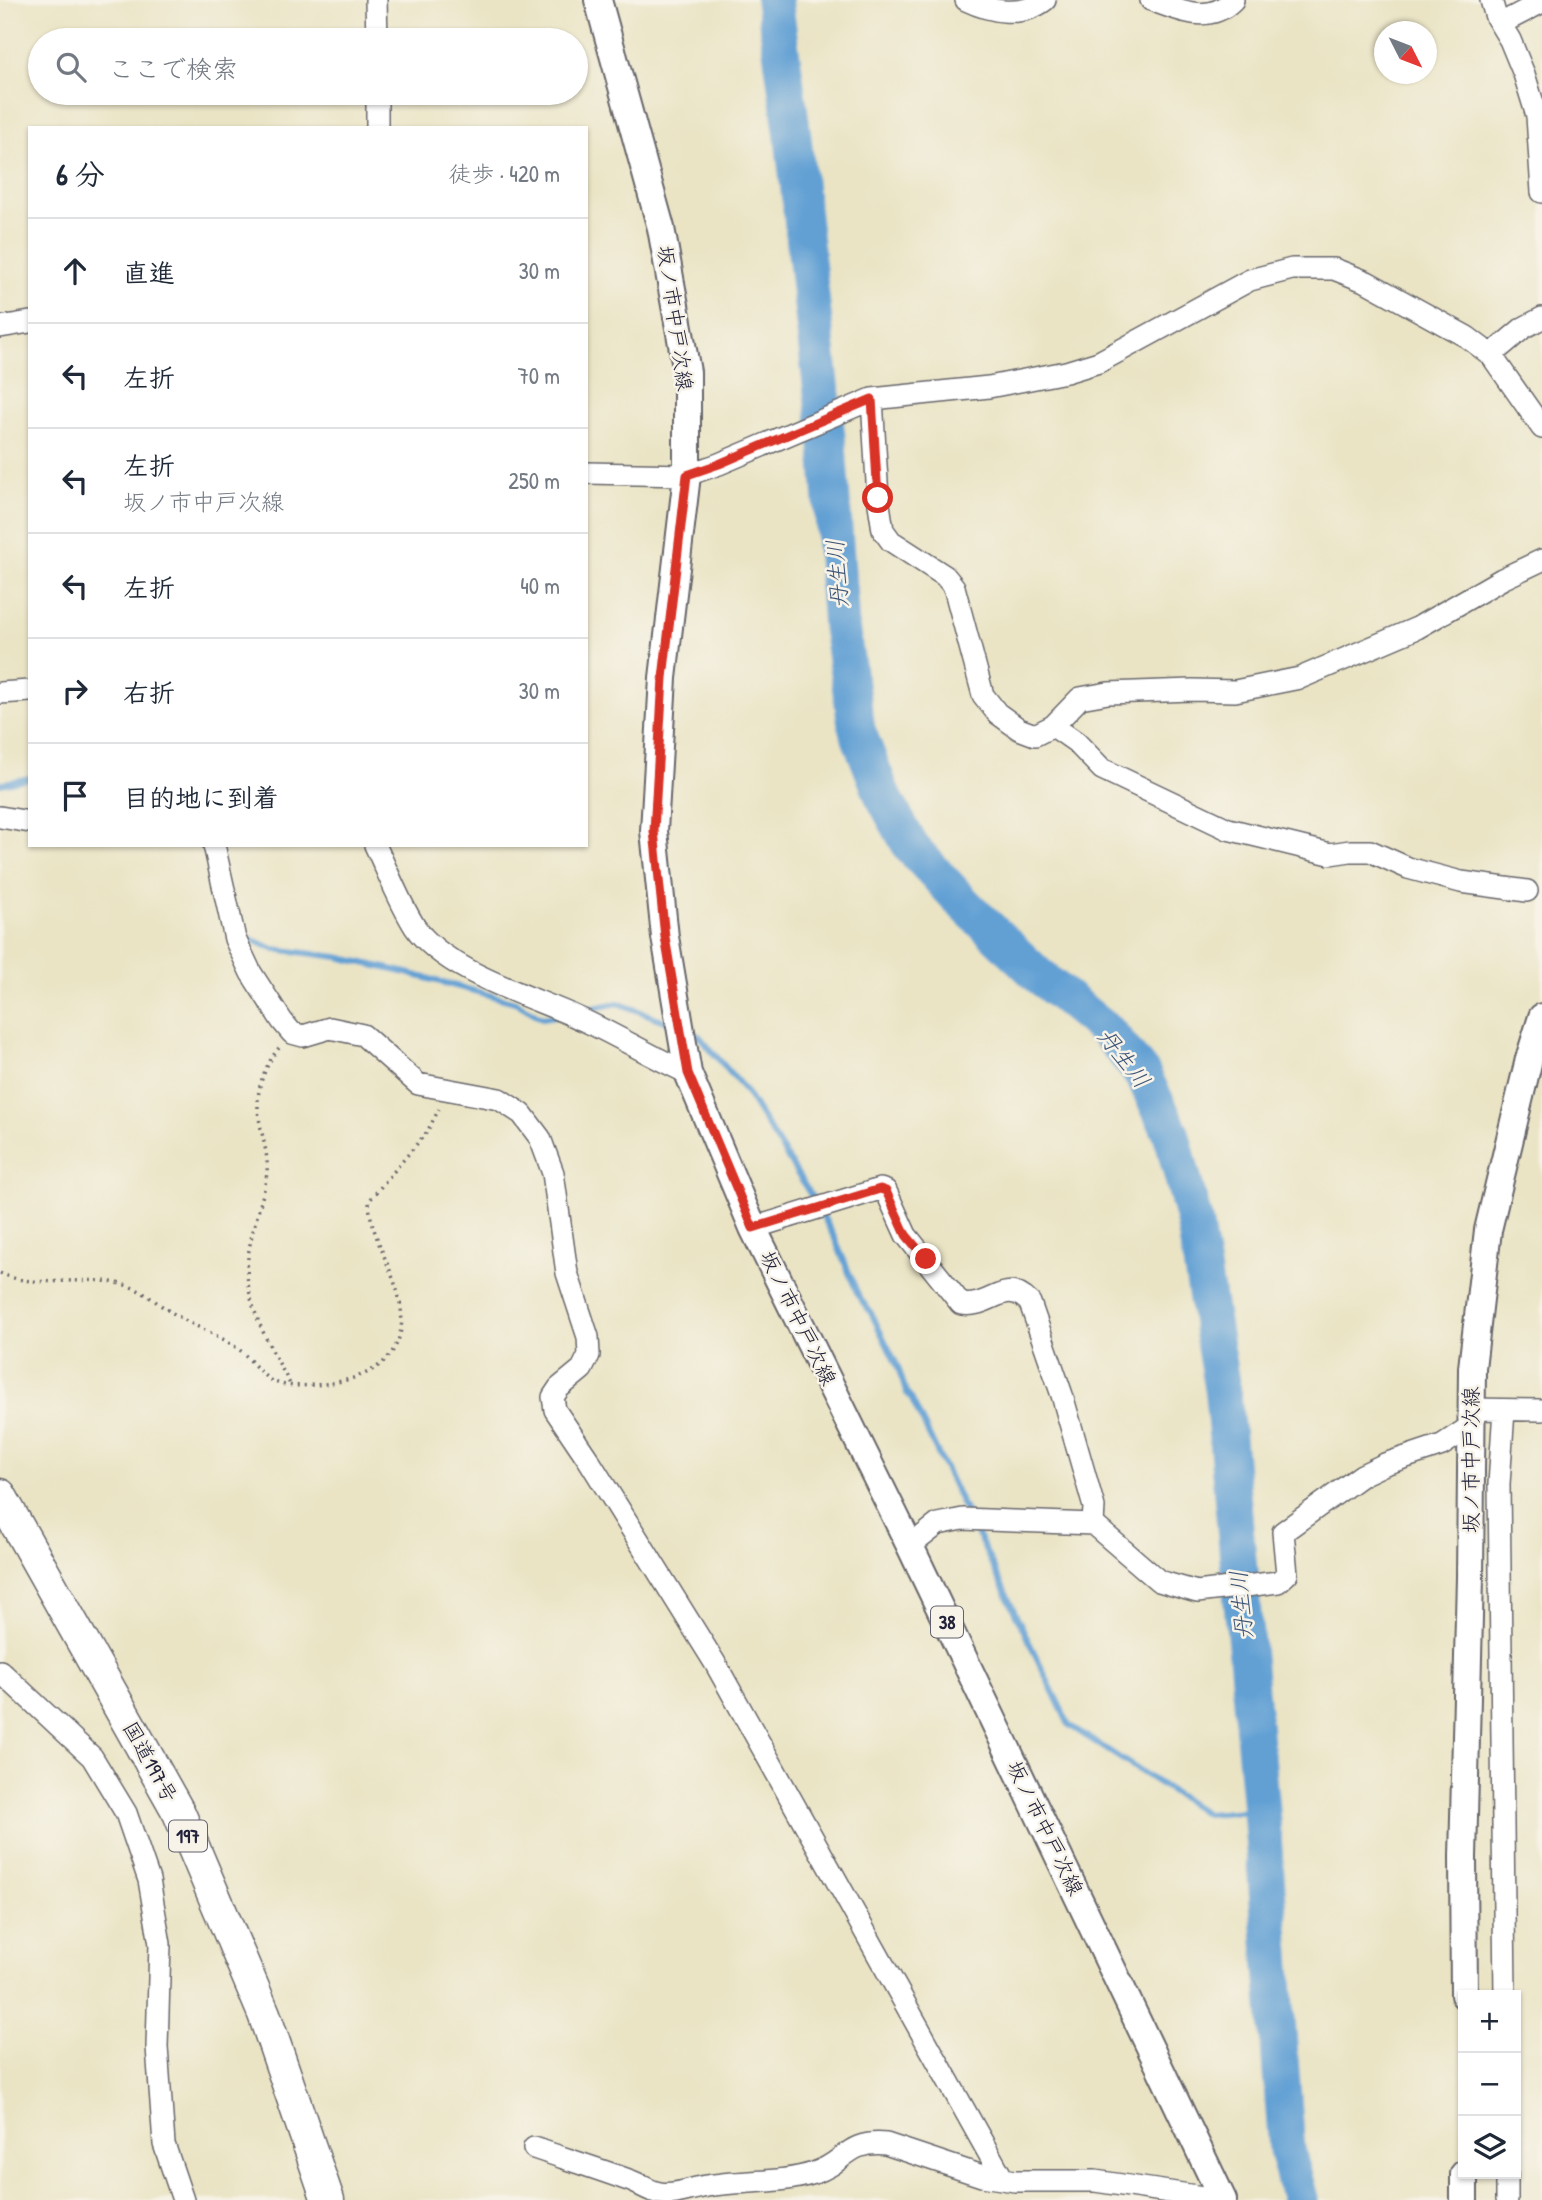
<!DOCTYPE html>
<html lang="ja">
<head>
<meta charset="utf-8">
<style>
	:root { --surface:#fff; --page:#f2f2f3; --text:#1f2937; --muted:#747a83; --line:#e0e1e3 }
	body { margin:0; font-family:"Patrick Hand","Klee One",sans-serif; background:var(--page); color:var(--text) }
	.controls { position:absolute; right:21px; bottom:21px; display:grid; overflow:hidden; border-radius:0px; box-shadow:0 2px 5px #0004 }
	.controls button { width:63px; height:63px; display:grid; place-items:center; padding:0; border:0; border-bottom:2px solid var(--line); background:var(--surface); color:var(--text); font:35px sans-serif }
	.compass { position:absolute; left:1374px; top:21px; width:63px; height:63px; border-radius:50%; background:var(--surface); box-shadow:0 2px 5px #0004; rotate:132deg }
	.stop { position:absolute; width:21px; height:21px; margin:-16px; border:5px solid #d93025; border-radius:50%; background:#fff }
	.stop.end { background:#d93025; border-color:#fff; box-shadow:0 2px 7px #0008 }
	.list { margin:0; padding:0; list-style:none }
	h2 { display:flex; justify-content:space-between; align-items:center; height:91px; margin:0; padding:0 28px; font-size:30px }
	h2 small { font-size:23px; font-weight:400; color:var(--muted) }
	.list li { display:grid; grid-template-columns:46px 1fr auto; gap:21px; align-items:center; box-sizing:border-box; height:105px; padding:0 28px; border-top:2px solid var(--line) }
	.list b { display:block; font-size:26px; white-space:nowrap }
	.list p { margin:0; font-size:23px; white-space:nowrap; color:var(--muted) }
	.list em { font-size:23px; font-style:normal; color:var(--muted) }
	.icon { flex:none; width:38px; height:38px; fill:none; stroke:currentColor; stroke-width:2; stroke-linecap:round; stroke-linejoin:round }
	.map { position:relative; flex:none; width:1542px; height:2200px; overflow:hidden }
	.search { position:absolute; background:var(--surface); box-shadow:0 2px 5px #0004; left:28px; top:28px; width:560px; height:77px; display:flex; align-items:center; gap:18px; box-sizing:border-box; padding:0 24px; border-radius:38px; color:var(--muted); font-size:26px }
	.panel { position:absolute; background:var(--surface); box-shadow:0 2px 5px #0004; left:28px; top:126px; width:560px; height:721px; border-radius:0px }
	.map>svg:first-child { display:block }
</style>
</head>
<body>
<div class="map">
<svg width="1542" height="2200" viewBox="0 0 1542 2200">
	<rect width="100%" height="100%" fill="#f7f3e8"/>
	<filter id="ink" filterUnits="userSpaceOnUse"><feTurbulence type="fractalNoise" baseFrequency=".0143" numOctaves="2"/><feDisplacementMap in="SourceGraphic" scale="14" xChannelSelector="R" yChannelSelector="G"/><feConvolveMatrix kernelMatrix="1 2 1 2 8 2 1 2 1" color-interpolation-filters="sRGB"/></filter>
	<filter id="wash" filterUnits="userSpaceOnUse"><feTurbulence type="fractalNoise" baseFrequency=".00686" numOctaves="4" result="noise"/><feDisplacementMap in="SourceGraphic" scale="28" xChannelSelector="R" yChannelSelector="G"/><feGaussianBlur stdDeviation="1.57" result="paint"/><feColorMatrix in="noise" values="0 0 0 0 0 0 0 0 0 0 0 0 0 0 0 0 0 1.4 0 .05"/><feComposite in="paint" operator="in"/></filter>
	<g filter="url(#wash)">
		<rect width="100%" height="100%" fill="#eae4c5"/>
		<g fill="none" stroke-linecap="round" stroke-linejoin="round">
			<path stroke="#62a0d4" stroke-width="6" d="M0,784L30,778
				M239,929L248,938L274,949L338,957L407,973L515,1002L542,1018L555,1016
				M579,1011L618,1003L672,1024
				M688,1031L699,1036L744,1089L817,1205L835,1239L859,1297L871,1313L898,1367L906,1392L911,1398L967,1514
				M972,1523L1069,1725L1206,1814L1261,1810"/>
			<path stroke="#62a0d4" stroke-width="37" d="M774,0L792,129L828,446L841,627L857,730L882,794L911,847L965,905L1038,975L1108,1032L1143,1075L1171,1133L1194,1220L1223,1395L1261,1810L1287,2150L1300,2200"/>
		</g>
	</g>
	<g filter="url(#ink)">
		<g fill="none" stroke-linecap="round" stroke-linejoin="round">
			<g stroke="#68666b" stroke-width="24">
				<path id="minor" d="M376,0L377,40
					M966,0C991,12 1022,18 1045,0
					M1151,0C1179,10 1209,25 1233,0
					M1491,0L1496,17L1510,40L1524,74L1537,116L1542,192
					M1500,24L1542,2
					M377,128V93
					M0,327L30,322
					M1491,355L1523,328L1542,318
					M872,399L878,498L883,530L891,541L945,576L954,587L983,695L997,713L1019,729L1035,735L1053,726L1080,698L1108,693L1192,690L1235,691L1300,678L1417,628L1502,579L1542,560
					M586,473L687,475L719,464L872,399L989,387L1066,372L1099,362L1250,280L1292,269H1334L1367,282L1467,337L1491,355L1542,428
					M0,693L30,691
					M1053,726L1076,742L1102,769L1228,829L1330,854L1350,851H1370L1408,868L1461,882L1527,891
					M0,817L30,822
					M214,845L235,939L251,973L282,1021L292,1033L303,1036L330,1028L363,1035L418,1084L499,1099L522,1114L540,1138L553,1173L567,1273L588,1337L589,1355L582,1369L559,1388L553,1397L555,1410L588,1459L715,1663L1003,2179
					M375,845C388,872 399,902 415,927C445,972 534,997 583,1020C618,1036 652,1057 688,1073
					M753,1228L880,1189L886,1191L906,1235L961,1304C991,1309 1005,1276 1030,1303L1062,1395L1094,1507L1093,1524
					M1471,1409L1542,1410
					M1504,1410L1499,1484L1505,1995
					M910,1546L938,1524L963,1519L1093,1524L1159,1581L1197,1592L1278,1582L1287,1574L1283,1532L1362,1475L1385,1464L1442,1445L1471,1426
					M0,1671L92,1757L126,1813L149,1880L160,1944L157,2047L164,2144L183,2200
					M534,2148C566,2159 599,2169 631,2181C640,2184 650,2192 660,2193C677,2196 691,2188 707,2186C741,2180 781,2184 814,2173C846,2163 846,2140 886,2144L982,2176L1015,2181H1095L1223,2200
					M1507,2174V2200"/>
			</g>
			<g stroke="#68666b" stroke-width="30">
				<path id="major" d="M598,0L661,228L687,372V475L663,678L654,831L665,937L688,1073L753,1228L910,1546L1223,2200
					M1464,1995L1463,1857L1470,1577L1472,1368L1488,1230L1529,1059L1542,1017
					M1464,2174V2200"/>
			</g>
			<g stroke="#68666b" stroke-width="35">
				<path id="highway" d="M0,1495L179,1813L264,2014L328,2200"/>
			</g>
			<path stroke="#68666b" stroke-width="3.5" stroke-dasharray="2 5" stroke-linecap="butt" d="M279,1048C267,1062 258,1084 258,1102C257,1125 269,1149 267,1172C263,1208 243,1245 248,1283C253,1320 274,1353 291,1386
				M0,1273C40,1292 88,1271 131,1287C147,1293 161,1307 176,1315C195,1327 219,1335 237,1348C250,1357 259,1374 272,1381C286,1387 300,1386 314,1385C350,1382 394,1372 401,1329C407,1284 370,1245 369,1201L427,1132L439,1109"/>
			<use href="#minor" stroke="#fff" stroke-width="21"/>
			<use href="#major" stroke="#fff" stroke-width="26"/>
			<use href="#highway" stroke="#fff" stroke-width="32"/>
		</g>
	</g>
	<g fill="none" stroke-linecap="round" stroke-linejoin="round" filter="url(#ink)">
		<path stroke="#d93025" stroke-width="9" d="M878,498L872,399L719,464L687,475L663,678L654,831L665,937L688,1073L753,1228L880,1189L886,1191L906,1235L926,1259"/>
	</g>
	<g text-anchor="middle" stroke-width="5" stroke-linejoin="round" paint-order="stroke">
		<g fill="#f7f3e8" stroke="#62616f" stroke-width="2">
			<rect x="931" y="1606.5" width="32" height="31" rx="5"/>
			<rect x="169" y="1820.5" width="38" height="31" rx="5"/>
		</g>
		<g font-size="19" font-weight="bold" fill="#22223b">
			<text x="947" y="1629">38</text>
			<text x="188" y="1843">197</text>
		</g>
		<g font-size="21" fill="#22223b" stroke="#f7f3e8">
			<text transform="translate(675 318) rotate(82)" y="7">坂ノ市中戸次線</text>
			<text transform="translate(798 1318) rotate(64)" y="7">坂ノ市中戸次線</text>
			<text transform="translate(1471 1460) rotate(-90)" y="7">坂ノ市中戸次線</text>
			<text transform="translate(150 1762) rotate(61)" y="7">国道197号</text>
			<text transform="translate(1045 1828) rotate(64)" y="7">坂ノ市中戸次線</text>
		</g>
		<g font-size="23" font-style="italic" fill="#3c5478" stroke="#f7f3e8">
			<text transform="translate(837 574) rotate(-94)" y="8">丹生川</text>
			<text transform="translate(1124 1058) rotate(52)" y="8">丹生川</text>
			<text transform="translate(1241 1605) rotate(-95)" y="8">丹生川</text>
		</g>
	</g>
</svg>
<div class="controls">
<button>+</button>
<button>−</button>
<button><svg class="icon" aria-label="layers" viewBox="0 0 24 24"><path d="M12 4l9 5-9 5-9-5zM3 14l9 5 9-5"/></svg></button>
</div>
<svg class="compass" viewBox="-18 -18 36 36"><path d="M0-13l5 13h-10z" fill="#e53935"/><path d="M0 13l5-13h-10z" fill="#747a83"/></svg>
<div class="stop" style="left:878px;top:498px"></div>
<div class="stop end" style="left:926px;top:1259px"></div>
<div class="search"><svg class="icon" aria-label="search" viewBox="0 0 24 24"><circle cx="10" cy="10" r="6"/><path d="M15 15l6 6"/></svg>ここで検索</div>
<section class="panel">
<h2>6 分<small>徒歩 · 420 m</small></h2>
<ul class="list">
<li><svg class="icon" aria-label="ahead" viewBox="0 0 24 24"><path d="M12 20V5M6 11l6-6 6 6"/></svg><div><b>直進</b></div><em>30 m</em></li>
<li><svg class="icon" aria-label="left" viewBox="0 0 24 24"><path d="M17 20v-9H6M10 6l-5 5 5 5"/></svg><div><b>左折</b></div><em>70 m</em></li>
<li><svg class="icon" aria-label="left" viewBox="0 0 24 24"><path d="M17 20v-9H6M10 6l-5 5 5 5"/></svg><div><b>左折</b><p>坂ノ市中戸次線</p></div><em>250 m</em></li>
<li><svg class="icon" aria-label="left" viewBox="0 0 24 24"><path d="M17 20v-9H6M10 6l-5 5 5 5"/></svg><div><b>左折</b></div><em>40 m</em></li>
<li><svg class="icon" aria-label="right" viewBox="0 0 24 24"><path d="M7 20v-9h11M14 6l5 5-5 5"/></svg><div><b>右折</b></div><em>30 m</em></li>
<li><svg class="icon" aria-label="arrive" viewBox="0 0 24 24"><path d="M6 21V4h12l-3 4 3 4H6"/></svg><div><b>目的地に到着</b></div></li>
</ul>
</section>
</div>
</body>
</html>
